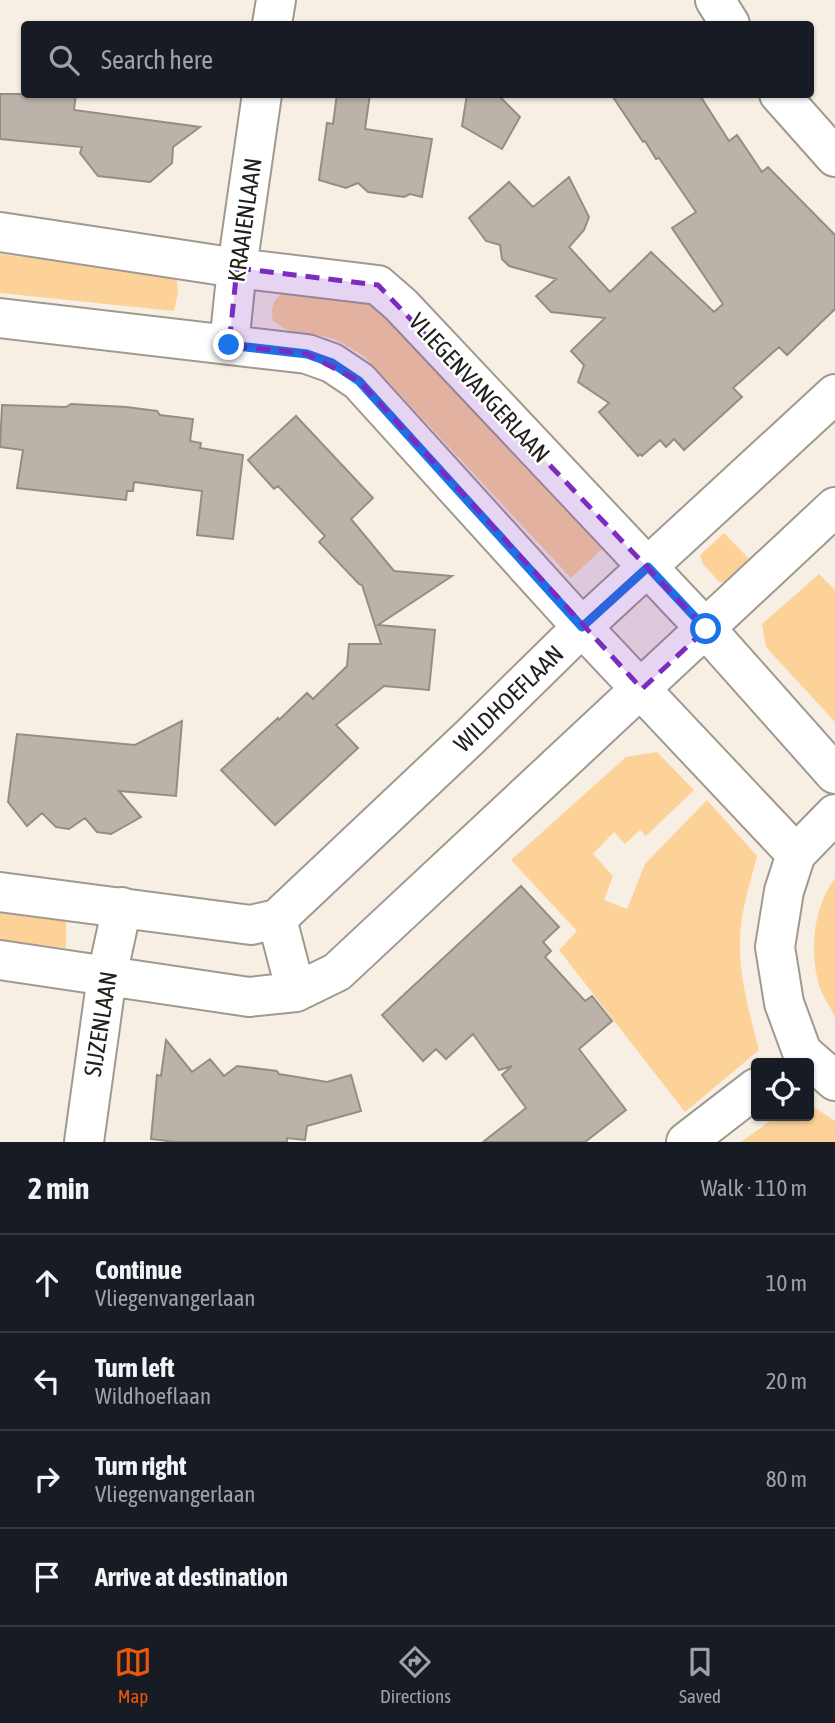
<!DOCTYPE html>
<html lang="en">
<head>
<meta charset="utf-8">
<style>
	:root { --surface:#171b24; --page:#242831; --text:#f1f3f6; --muted:#9ea1a6; --line:#363941; --accent:#ea580c }
	body { margin:0; font-family:"Asap Condensed",sans-serif; background:var(--page); color:var(--text) }
	.controls { position:absolute; right:21px; bottom:21px; display:grid; overflow:hidden; border-radius:7px; box-shadow:0 2px 5px #0004 }
	.controls button { width:63px; height:63px; display:grid; place-items:center; padding:0; border:0; border-bottom:2px solid var(--line); background:var(--surface); color:var(--text); font:35px sans-serif }
	.stop { position:absolute; width:21px; height:21px; margin:-16px; border:5px solid #1a73e8; border-radius:50%; background:#fff }
	.stop.end { background:#1a73e8; border-color:#fff; box-shadow:0 2px 7px #0008 }
	.list { margin:0; padding:0; list-style:none }
	h2 { display:flex; justify-content:space-between; align-items:center; height:91px; margin:0; padding:0 28px; font-size:30px }
	h2 small { font-size:23px; font-weight:400; color:var(--muted) }
	.list li { display:grid; grid-template-columns:46px 1fr auto; gap:21px; align-items:center; box-sizing:border-box; height:98px; padding:0 28px; border-top:2px solid var(--line) }
	.list b { display:block; font-size:26px; white-space:nowrap }
	.list p { margin:0; font-size:23px; white-space:nowrap; color:var(--muted) }
	.list em { font-size:23px; font-style:normal; color:var(--muted) }
	.icon { flex:none; width:38px; height:38px; fill:none; stroke:currentColor; stroke-width:2; stroke-linecap:round; stroke-linejoin:round }
	.map { position:relative; flex:none; width:835px; height:1142px; overflow:hidden }
	.search { position:absolute; background:var(--surface); box-shadow:0 2px 5px #0004; left:21px; right:21px; top:21px; height:77px; display:flex; align-items:center; gap:18px; box-sizing:border-box; padding:0 24px; border-radius:7px; color:var(--muted); font-size:26px }
	.sheet { height:483px; background:var(--surface) }
	nav { display:flex; justify-content:space-around; align-items:center; box-sizing:border-box; height:98px; border-top:2px solid var(--line); background:var(--surface); font-size:19px; color:var(--muted) }
	nav a { display:grid; justify-items:center; gap:4px }
	nav .on { color:var(--accent) }
	.map>svg:first-child { display:block }
</style>
</head>
<body>
<div class="map">
<svg width="835" height="1142" viewBox="0 0 835 1142">
	<rect width="100%" height="100%" fill="#f7efe4"/>
	<path fill="#fdd299" d="M0,254L171,276L177,281L178,293L174,311L0,293Z
		M287,290L361,300L382,314L602,549L571,578L365,357C354,350 343,342 331,338C304,331 298,339 273,321C270,304 274,299 287,290Z
		M724,533L751,561L728,582H719L703,564L700,555Z
		M819,574L835,590V722L766,647L762,624Z
		M657,752L694,790L646,836L640,830L625,844L614,832L593,854L613,876L604,900L627,909L645,864L707,800L757,856C750,884 740,913 740,942C739,978 750,1015 759,1050L685,1112L559,950L577,931L511,860L626,757Z
		M835,878V1017C831,1009 826,1001 822,993C808,958 812,908 835,878Z
		M0,911L66,920V948L0,940Z
		M809,1104L835,1121V1142H741L777,1116H809Z"/>
	<path fill="#bbb3a9" stroke="#958d84" stroke-width="2" d="M0,94H76L74,110L200,127L173,147L172,163L150,182L98,176L80,153L82,147L0,139Z
		M337,94H370L365,129L432,139L422,197L410,194L404,197L368,192L358,183L346,188L319,180L327,123L333,124Z
		M467,94H497L520,117L502,149L462,126Z
		M611,94H699L729,141L737,135L762,172L768,167L835,235V309L787,355L779,347L733,388L742,397L684,450L674,439L666,447L660,440L642,456L640,454L638,456L599,412L609,403L578,382L584,365L571,351L605,318L551,312L536,296L556,279L509,266L502,259L500,245L486,241L469,218L509,182L533,207L569,177L589,217L584,230L569,247L610,292L651,252L714,312L723,304L672,228L696,212L659,158L656,159L645,141L643,142Z
		M71,404L126,407L157,411L160,415L193,419L190,441L201,443L200,448L243,455L233,539L197,535L202,491L134,482L133,491H127L126,500L17,488L23,450L0,447L2,405L66,407Z
		M296,416L373,498L351,519L394,571L452,576L378,625L435,630L429,690L384,686L336,725L358,748L275,825L221,770L278,718L279,720L307,693L313,699L347,666L349,644H381L362,585L359,584L319,542L325,536L278,486L274,489L248,460Z
		M182,721L176,796L119,791L141,817L111,834L97,832L85,818L69,829L56,827L42,813L27,826L8,802L17,734L135,745Z
		M521,886L559,927L543,942L551,951L545,957L585,1001L592,996L612,1021L579,1049L626,1110L585,1142H483L526,1108L502,1075L512,1066L499,1070L473,1034L446,1059L436,1049L423,1061L382,1015Z
		M166,1040L192,1072L210,1059L224,1076L237,1066L277,1071L279,1074L327,1082L351,1075L361,1111L307,1126L305,1140L287,1138V1142H175L151,1139L157,1075L161,1076Z"/>
	<g fill="none" stroke-linecap="round" stroke-linejoin="round">
		<g stroke="#a0998f" stroke-width="42">
			<path id="minor" d="M715,0L730,24
				M272,24L276,0
				M779,94L835,157
				M0,232L237,268L378,285L401,305L706,629L835,774
				M0,318L307,354L332,363L359,381L582,627L796,854
				M229,345L237,268L262,94
				M835,814L796,854L784,891L775,947L784,1003L802,1052L835,1081
				M0,892L251,925L277,919L470,737L582,627L835,394
				M277,919L296,992
				M0,960L249,997L296,992L337,972L835,507
				M84,1142L107,976L122,907
				M686,1142L756,1088"/>
		</g>
		<use href="#minor" stroke="#fff" stroke-width="38"/>
	</g>
	<g fill="none" stroke-linecap="round" stroke-linejoin="round">
		<path stroke="#1a73e8" stroke-width="9" d="M229,345L307,354L332,363L359,381L582,627L648,567L706,629"/>
	</g>
	<path fill="#7b2cbf" fill-opacity="0.2" stroke="#7b2cbf" stroke-width="5" stroke-dasharray="14 9" stroke-linejoin="round" d="M237,268L378,285L706,629L642,689L359,381L307,354L229,345Z"/>
	<g text-anchor="middle" stroke-width="5" stroke-linejoin="round" paint-order="stroke">
		<g font-size="24" fill="#23201c" stroke="#fff">
			<text transform="translate(245 220) rotate(-82)" y="8">KRAAIENLAAN</text>
			<text transform="translate(479 388) rotate(47)" y="8">VLIEGENVANGERLAAN</text>
			<text transform="translate(509 699) rotate(-44)" y="8">WILDHOEFLAAN</text>
			<text transform="translate(101 1024) rotate(-81)" y="8">SIJZENLAAN</text>
		</g>
	</g>
</svg>
<div class="controls">
<button><svg class="icon" aria-label="locate" viewBox="0 0 24 24"><circle cx="12" cy="12" r="6"/><path d="M12 2v4M12 18v4M2 12h4M18 12h4"/></svg></button>
</div>
<div class="stop" style="left:706px;top:629px"></div>
<div class="stop end" style="left:229px;top:345px"></div>
<div class="search"><svg class="icon" aria-label="search" viewBox="0 0 24 24"><circle cx="10" cy="10" r="6"/><path d="M15 15l6 6"/></svg>Search here</div>
</div>
<section class="sheet">
<h2>2 min<small>Walk · 110 m</small></h2>
<ul class="list">
<li><svg class="icon" aria-label="ahead" viewBox="0 0 24 24"><path d="M12 20V5M6 11l6-6 6 6"/></svg><div><b>Continue</b><p>Vliegenvangerlaan</p></div><em>10 m</em></li>
<li><svg class="icon" aria-label="left" viewBox="0 0 24 24"><path d="M17 20v-9H6M10 6l-5 5 5 5"/></svg><div><b>Turn left</b><p>Wildhoeflaan</p></div><em>20 m</em></li>
<li><svg class="icon" aria-label="right" viewBox="0 0 24 24"><path d="M7 20v-9h11M14 6l5 5-5 5"/></svg><div><b>Turn right</b><p>Vliegenvangerlaan</p></div><em>80 m</em></li>
<li><svg class="icon" aria-label="arrive" viewBox="0 0 24 24"><path d="M6 21V4h12l-3 4 3 4H6"/></svg><div><b>Arrive at destination</b></div></li>
</ul>
</section>
<nav>
<a class="on"><svg class="icon" aria-label="map" viewBox="0 0 24 24"><path d="M3 6l6-2 6 2 6-2v14l-6 2-6-2-6 2zM9 4v14M15 6v14"/></svg>Map</a>
<a><svg class="icon" aria-label="directions" viewBox="0 0 24 24"><path d="M12 3l9 9-9 9-9-9zM9 14v-3h6M13 9l2 2-2 2"/></svg>Directions</a>
<a><svg class="icon" aria-label="saved" viewBox="0 0 24 24"><path d="M7 4h10v16l-5-4-5 4z"/></svg>Saved</a>
</nav>
</body>
</html>
